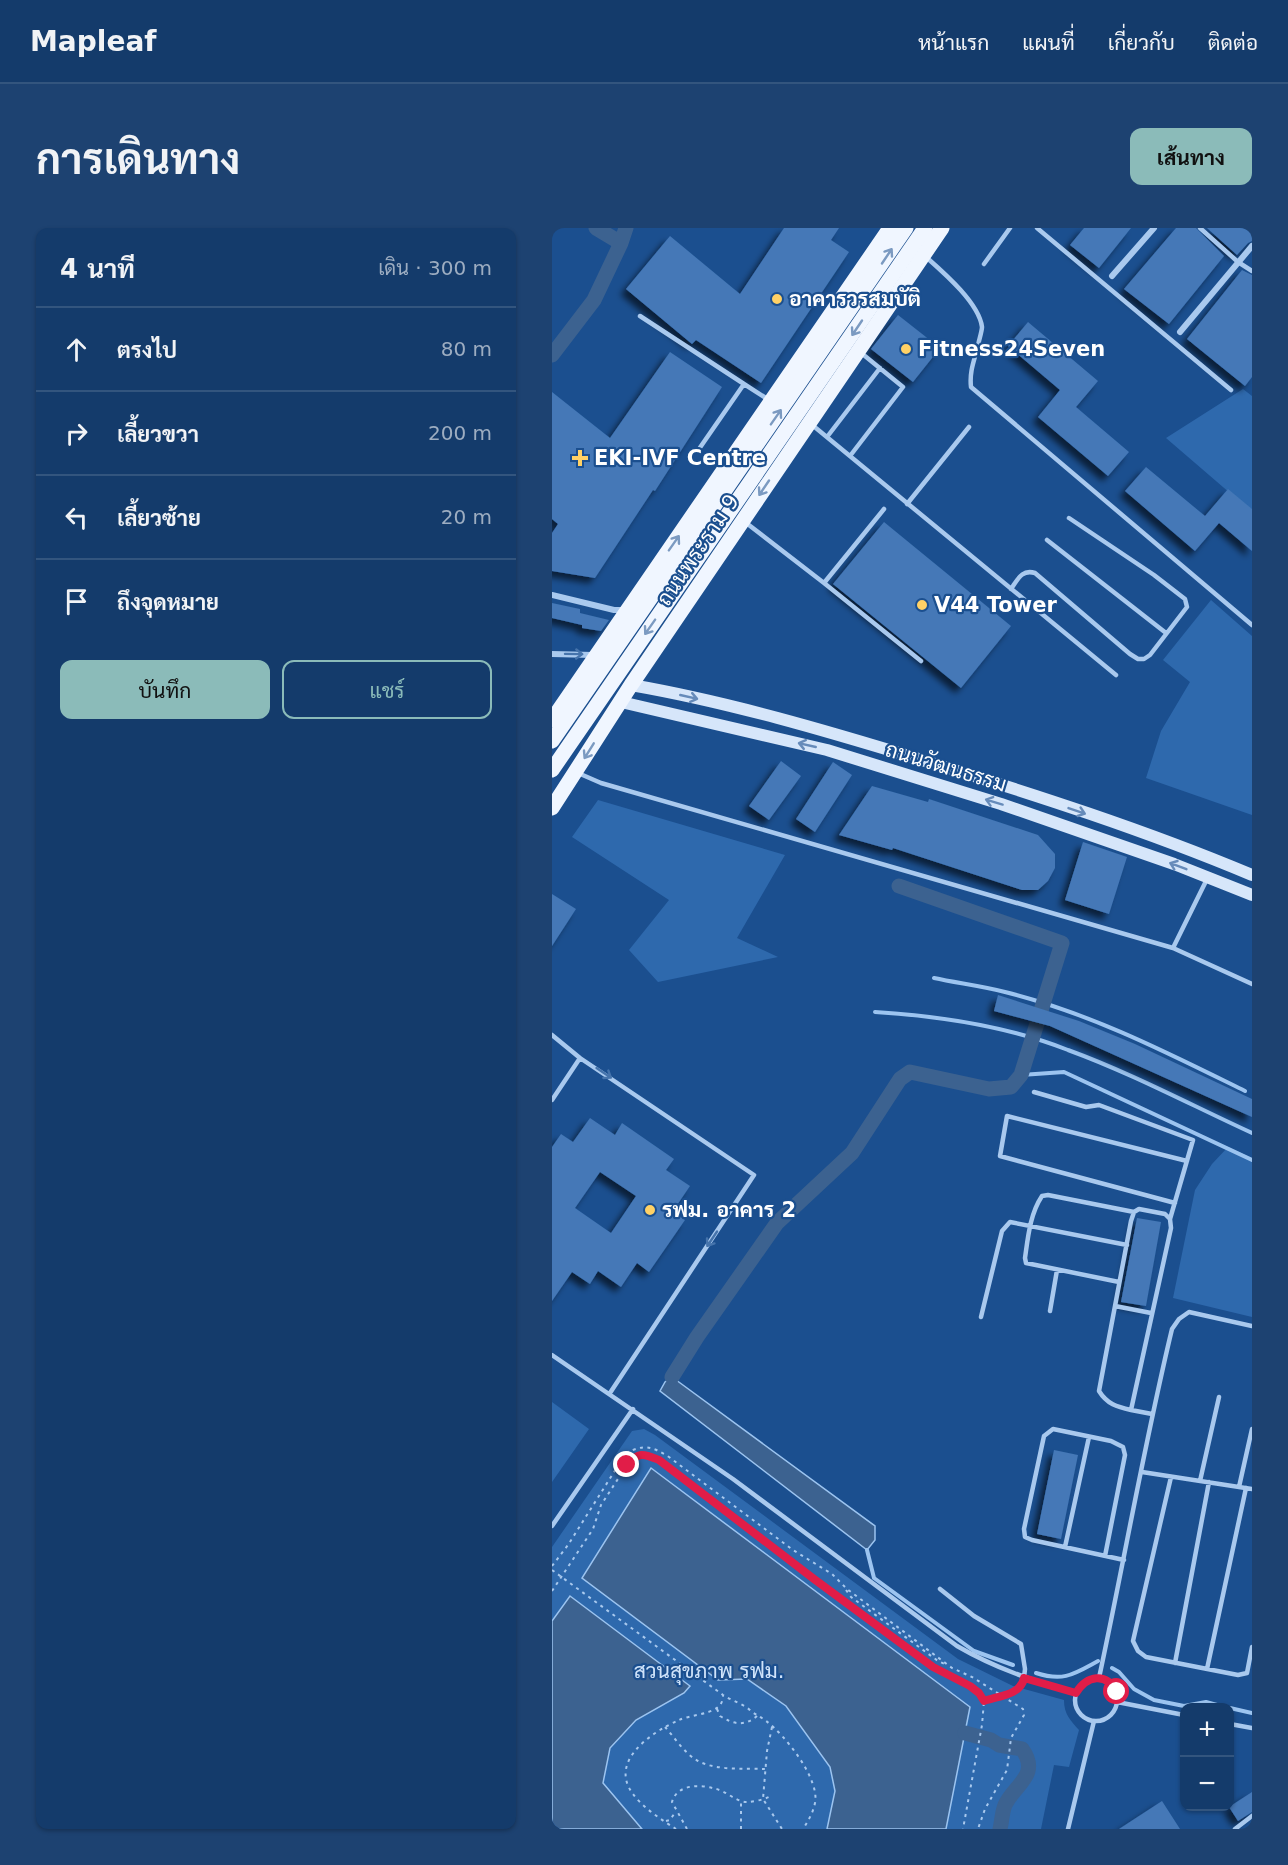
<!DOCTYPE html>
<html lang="th">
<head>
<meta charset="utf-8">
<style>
	:root { --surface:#143b6b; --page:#1d4271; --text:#f1f3f6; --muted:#9dadc1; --line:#33557e; --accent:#8bbbb9 }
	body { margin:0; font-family:"DejaVu Sans",Sarabun,sans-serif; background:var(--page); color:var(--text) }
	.controls { position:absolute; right:18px; bottom:18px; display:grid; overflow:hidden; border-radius:12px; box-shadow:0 2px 4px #0004 }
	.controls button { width:54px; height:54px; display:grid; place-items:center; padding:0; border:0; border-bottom:2px solid var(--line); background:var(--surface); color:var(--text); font:30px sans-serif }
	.stop { position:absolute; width:18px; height:18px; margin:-14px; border:4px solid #e11d48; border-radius:50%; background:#fff }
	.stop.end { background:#e11d48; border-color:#fff; box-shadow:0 2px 6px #0008 }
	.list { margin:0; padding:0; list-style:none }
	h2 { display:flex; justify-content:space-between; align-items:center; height:78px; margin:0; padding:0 24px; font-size:26px }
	h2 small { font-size:20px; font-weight:400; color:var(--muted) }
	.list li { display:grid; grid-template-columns:39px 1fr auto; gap:18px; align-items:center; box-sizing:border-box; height:84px; padding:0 24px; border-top:2px solid var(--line) }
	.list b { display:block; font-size:22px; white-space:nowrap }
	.list em { font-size:20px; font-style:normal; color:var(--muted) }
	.actions { display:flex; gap:12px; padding:18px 24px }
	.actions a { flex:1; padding:14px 0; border:2px solid var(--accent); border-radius:12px; text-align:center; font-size:21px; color:var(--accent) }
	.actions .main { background:var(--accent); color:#111 }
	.icon { flex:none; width:33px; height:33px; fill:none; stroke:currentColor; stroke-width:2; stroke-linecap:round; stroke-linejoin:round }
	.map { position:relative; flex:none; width:700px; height:1601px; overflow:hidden; border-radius:12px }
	header { display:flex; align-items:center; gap:36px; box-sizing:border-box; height:84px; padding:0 30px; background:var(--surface); border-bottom:2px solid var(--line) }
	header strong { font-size:28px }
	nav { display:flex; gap:33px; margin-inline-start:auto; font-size:21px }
	.intro { display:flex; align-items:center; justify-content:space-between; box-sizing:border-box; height:144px; padding:0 36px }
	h1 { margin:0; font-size:42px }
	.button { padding:15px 27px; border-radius:12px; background:var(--accent); color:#111; font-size:21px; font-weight:700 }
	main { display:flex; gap:36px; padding:0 36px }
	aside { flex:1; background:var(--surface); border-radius:12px; box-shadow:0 2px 4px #0004 }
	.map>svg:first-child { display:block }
</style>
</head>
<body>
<header>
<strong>Mapleaf</strong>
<nav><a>หน้าแรก</a><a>แผนที่</a><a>เกี่ยวกับ</a><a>ติดต่อ</a></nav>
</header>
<div class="intro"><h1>การเดินทาง</h1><a class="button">เส้นทาง</a></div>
<main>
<aside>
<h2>4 นาที<small>เดิน · 300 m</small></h2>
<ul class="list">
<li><svg class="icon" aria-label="ahead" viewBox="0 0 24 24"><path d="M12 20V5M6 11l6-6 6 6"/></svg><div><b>ตรงไป</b></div><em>80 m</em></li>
<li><svg class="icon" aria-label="right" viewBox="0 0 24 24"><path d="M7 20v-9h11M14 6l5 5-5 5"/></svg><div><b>เลี้ยวขวา</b></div><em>200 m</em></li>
<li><svg class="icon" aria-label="left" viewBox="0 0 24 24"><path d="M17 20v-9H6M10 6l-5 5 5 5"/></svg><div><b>เลี้ยวซ้าย</b></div><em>20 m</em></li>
<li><svg class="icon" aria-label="arrive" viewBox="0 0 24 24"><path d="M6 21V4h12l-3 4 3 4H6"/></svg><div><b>ถึงจุดหมาย</b></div></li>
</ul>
<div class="actions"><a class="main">บันทึก</a><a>แชร์</a></div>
</aside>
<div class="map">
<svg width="700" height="1601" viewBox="0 0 700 1601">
	<defs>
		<filter id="shadow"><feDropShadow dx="-5.5" dy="5.5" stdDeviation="3" flood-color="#0009"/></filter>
	</defs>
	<rect width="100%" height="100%" fill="#1b4f8f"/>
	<path fill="#2e69ad" d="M691,161L700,168V284L614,210Z
		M659,372L700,408V587L594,550L609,503L638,454L611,432Z
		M46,572L233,627L185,710L226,729L106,754L77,722L117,672L20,609Z
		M676,919L700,930V1089L621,1070L643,962L660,936Z
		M0,1174L37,1201L0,1254Z
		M92,1201L103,1207L406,1431L461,1458L512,1472C512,1486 518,1492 527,1502L517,1539L502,1537L489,1601H0V1319L80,1203Z"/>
	<path fill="#3c6290" stroke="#9cc4f0" stroke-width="1.5" d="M120,1149L323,1298V1312L315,1322L108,1163L113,1154Z
		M99,1240L418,1479L394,1601H275L283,1563L278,1539L234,1478L195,1451L166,1452L30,1350Z
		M18,1368L138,1458L132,1465L84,1492L58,1520L51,1555L90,1601H0V1393Z"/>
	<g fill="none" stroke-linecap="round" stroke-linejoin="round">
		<path stroke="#9cc4f0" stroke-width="4" d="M382,750C405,755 430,758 453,764C538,785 616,825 693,863
			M323,784C388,788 455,798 516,822C579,845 639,877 700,905
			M469,847L512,844L700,932
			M315,1322L322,1350L422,1423L461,1437
			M560,1440L567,1444L582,1461L602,1472L632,1478L654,1474L676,1480
			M484,1445C512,1454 522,1446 546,1433
			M678,1480L700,1485"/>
		<path stroke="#3c6290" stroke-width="15" d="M44,0L69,15
			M0,127L42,72L69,15L74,0
			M120,1149L145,1109L225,995L300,925L348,851L358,844L437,861L459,859L469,847L510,715L347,658
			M413,1505L439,1512L447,1517L470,1521C489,1547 462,1557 453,1577C450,1584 450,1593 448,1601"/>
	</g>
	<path fill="#4478b7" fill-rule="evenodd" filter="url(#shadow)" d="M232,0H287L279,12L297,24L209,155L144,112L140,116L74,61L118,8L188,66Z
		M532,0H579L547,40L518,17Z
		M624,0H644L672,28L617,96L572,61Z
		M655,0H700V13L696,15L685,27Z
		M690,42L700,47V149L693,158L635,111Z
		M346,87L388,120L361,154L319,121Z
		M476,94L546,153L524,179L577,224L556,248L486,189L508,162L456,118Z
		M118,124L170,159L103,263L101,262L43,350L0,343V305L6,296L0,291V164L58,210Z
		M594,239L653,288L676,261L700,281V323L667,295L643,323L573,263Z
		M332,294L459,398L409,460L281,356Z
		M0,375L28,381V385L57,392L49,403L30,400V397L0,390Z
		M229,533L249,548L217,592L197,578Z
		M281,534L300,547L263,604L244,591Z
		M320,558L376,574L377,571L486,607L503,626V640L496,653L486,662H470L341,620L340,622L287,607Z
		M531,614L575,629L557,686L513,672Z
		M0,666L24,681L0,718Z
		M446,767L527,793L583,816L700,871V889L498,798L442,783Z
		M38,890L63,907L70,895L122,931L114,942L138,958L121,983L133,992L97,1044L85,1035L69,1059L46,1043L38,1056L20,1044L0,1073V919L9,906L21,914ZM48,944L84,968L59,1005L23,980Z
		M585,990L609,994L594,1078L569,1074Z
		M502,1222L526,1227L509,1311L485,1306Z
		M700,1564V1584L686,1593L677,1579Z
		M610,1573L628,1601H567Z"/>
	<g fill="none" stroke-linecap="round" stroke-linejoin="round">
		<path stroke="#a9c9ee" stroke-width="2" stroke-dasharray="3 4.5" stroke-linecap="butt" d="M0,1338L16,1317L74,1225C93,1216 99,1218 117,1229L241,1322L280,1346L295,1361L400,1440L420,1449L471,1481L472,1487L459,1510L455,1542L433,1581L426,1601
			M0,1342L171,1467C180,1473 192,1476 199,1483C204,1487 209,1489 214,1493C233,1507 268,1551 263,1575C261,1585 256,1593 251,1601
			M294,1362L299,1369L386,1433L395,1437
			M0,1363L41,1301L49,1277L75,1237L82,1229L93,1226L107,1232L262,1351L381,1439L418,1458L427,1465L432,1473L430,1497L411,1601
			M432,1473L466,1462L469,1458
			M165,1481L168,1488C181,1496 192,1499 205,1488
			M113,1499C123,1510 133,1526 146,1533C165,1543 193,1540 213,1541
			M220,1499L215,1523L211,1571L230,1601
			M114,1593L118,1592L124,1583
			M124,1601C110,1592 91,1580 81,1566C56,1533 100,1504 127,1492C138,1487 156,1487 166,1479C170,1476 171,1471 171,1467
			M135,1601L120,1574C125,1556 148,1556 164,1561C174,1563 183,1573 194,1574C201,1574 210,1572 217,1569
			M189,1601V1572"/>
		<path stroke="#a9c9ee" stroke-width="4.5" d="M485,0L679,162
			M648,0L686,34L700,43
			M374,29C391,44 427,75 430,99C430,102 428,109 427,113C424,129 417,141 419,159L700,397
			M432,36L458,0
			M88,88L192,156
			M259,196L564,447
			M275,209L328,140
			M147,221L192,156L217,172
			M298,228L351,159L308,124
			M355,276L417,199
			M193,294L272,355L332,281
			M495,312L614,405
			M272,355L369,433
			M459,361C466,351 470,341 483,345L578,426L586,431H592L598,427L635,379L633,371L602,347L517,290
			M26,545L49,555L621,720L656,649
			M621,720L700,756
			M0,807L28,830
			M482,864L534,879L547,877L641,912L618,991
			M0,872L28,830L202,947L58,1165
			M623,975L448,928L455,888L635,933
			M567,1054L474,1035L473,1030C476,1009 478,986 490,968L496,967L582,984
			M563,1078L599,1085
			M498,1083L505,1042
			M429,1089L450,1003L458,994L575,1017
			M0,1127L181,1251L405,1418C443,1440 481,1453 524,1465
			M579,1182C565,1179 555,1176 547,1163L579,993L582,984L587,981L613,986L618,991L619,1000L579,1182L600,1186
			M590,1244L700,1261
			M619,1249L581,1413L586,1423L594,1429L686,1447L695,1445L700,1419
			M648,1253L667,1169
			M687,1259L700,1201
			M0,1298L81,1181
			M513,1319L537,1209
			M553,1328L573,1227L571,1219L559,1213L501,1201L492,1208L472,1301L473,1309L480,1312L572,1332
			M388,1361L422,1388L469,1416L473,1441L472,1450
			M623,1435L657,1254
			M655,1441L694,1260
			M547,1450C572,1334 592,1217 620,1101L627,1091L637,1084L700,1098
			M523 1472a21 21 0 1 1 42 0a21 21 0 1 1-42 0Z
			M565,1474L632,1487
			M678,1496L700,1500
			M516,1601L542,1493
			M683,1601L700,1588"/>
		<path stroke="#a9c9ee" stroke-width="6" d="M560,48L602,0
			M628,104L700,18
			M0,367L62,382H75
			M0,426L41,427"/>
		<path stroke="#d6e6fa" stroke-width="12" d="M79,457C177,474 275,503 370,532C481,566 593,602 700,647
			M69,474L275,522L449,576L622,636L700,667"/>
		<path stroke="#f0f6ff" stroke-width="15" d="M0,492L338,0
			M0,580L79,457L390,0"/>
		<path stroke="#f0f6ff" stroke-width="15" d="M0,513L354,0
			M0,542L373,0"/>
	</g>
	<defs><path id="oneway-shaft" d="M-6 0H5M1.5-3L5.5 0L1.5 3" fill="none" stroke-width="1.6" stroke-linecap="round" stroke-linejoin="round" transform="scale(1.5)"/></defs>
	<g stroke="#7b9ac1">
		<use href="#oneway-shaft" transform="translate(335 28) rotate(-56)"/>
		<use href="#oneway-shaft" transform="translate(305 100) rotate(124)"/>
		<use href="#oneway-shaft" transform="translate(224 189) rotate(-55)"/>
		<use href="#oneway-shaft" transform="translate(212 260) rotate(124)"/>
		<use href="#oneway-shaft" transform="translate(122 315) rotate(-55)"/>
		<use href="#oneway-shaft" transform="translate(98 399) rotate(125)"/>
		<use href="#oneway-shaft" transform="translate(37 523) rotate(122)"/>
	</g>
	<g stroke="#4674ac">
		<use href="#oneway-shaft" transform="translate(22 426) rotate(1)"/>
		<use href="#oneway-shaft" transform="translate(52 845) rotate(34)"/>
		<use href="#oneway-shaft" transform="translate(160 1011) rotate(124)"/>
	</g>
	<g stroke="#668bba">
		<use href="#oneway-shaft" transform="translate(137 469) rotate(13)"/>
		<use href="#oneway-shaft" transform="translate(255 517) rotate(-167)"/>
		<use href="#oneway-shaft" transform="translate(442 574) rotate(-163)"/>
		<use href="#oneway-shaft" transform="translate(525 583) rotate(19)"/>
		<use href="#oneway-shaft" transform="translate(626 638) rotate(-159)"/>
	</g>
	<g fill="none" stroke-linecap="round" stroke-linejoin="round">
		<path stroke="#e11d48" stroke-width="8" d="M75,1237C87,1223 92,1226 107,1232L262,1351L381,1439L418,1458L427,1465L432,1473C446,1468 469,1467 472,1450L524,1465C535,1447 554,1444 565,1464"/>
	</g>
	<g fill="#ffd166" stroke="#1b4f8f" stroke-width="2">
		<circle cx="225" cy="71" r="6"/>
		<circle cx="354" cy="121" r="6"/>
		<path d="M25 221h6v6h6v6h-6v6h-6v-6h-6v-6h6z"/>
		<circle cx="370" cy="377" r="6"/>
		<circle cx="98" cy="982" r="6"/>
	</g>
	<g text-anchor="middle" stroke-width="4.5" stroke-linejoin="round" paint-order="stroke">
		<g font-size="21" font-weight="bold" fill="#fff" stroke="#1b4f8f" text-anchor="start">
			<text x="237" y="78">อาคารวรสมบัติ</text>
			<text x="366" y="128">Fitness24Seven</text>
			<text x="42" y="237">EKI-IVF Centre</text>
			<text x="382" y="384">V44 Tower</text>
			<text x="110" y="989">รฟม. อาคาร 2</text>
		</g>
		<g font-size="21" fill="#fff" stroke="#1b4f8f">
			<text transform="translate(146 322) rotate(-56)" y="7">ถนนพระราม 9</text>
			<text transform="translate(394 539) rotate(17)" y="7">ถนนวัฒนธรรม</text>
		</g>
		<g font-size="21" fill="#cfe3fa" stroke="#1b4f8f">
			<text x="157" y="1450">สวนสุขภาพ รฟม.</text>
		</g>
	</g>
</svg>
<div class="controls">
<button>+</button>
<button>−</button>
</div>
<div class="stop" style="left:565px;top:1464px"></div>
<div class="stop end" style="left:75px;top:1237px"></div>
</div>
</main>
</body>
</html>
